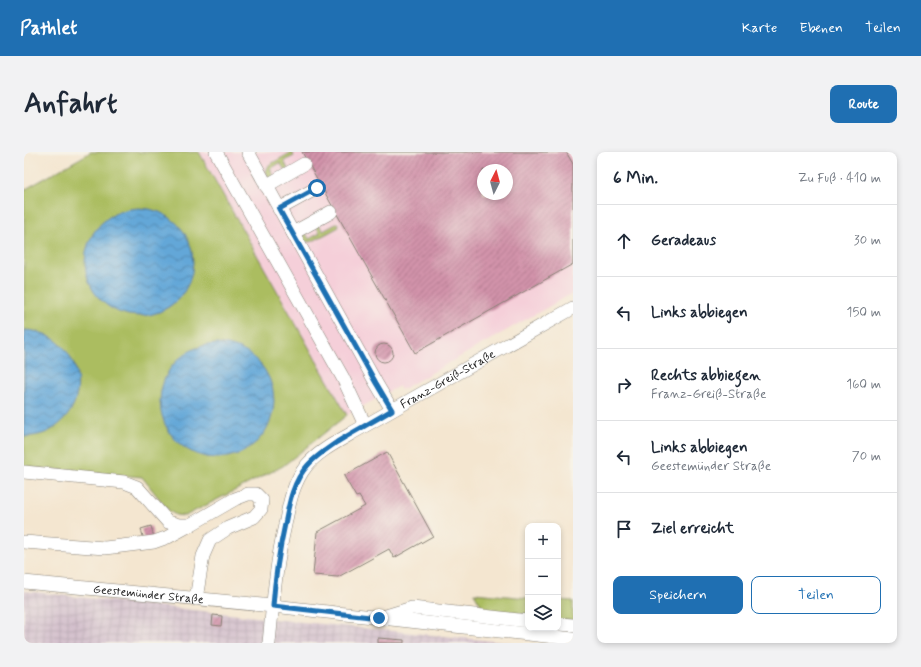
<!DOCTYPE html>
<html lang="de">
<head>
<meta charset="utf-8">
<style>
	:root { --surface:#fff; --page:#f2f2f3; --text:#1f2937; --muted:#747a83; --line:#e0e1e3; --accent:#1f6fb2 }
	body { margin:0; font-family:Mynerve,sans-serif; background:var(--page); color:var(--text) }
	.controls { position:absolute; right:12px; bottom:12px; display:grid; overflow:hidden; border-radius:8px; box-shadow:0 2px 6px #0003 }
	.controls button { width:36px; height:36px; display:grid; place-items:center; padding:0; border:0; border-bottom:1px solid var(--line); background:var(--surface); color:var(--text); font:20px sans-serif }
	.compass { position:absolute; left:453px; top:12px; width:36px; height:36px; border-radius:50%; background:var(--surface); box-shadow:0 2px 6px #0003; rotate:6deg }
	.stop { position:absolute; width:12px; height:12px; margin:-9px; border:3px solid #1f6fb2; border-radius:50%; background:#fff }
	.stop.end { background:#1f6fb2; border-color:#fff; box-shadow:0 1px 4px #0008 }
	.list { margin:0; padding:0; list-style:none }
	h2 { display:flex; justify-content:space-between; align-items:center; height:52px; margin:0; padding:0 16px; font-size:17px }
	h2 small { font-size:13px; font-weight:400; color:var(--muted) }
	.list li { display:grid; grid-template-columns:26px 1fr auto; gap:12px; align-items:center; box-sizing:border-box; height:72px; padding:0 16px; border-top:1px solid var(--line) }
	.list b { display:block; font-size:15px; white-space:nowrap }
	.list p { margin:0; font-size:13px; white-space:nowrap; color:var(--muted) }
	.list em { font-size:13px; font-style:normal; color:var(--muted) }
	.actions { display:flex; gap:8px; padding:12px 16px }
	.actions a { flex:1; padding:9px 0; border:1px solid var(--accent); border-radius:8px; text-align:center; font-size:14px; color:var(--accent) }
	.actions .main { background:var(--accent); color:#fff }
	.icon { flex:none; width:22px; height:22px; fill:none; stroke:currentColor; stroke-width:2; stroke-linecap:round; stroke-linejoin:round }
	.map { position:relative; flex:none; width:549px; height:491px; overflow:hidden; border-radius:8px }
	header { display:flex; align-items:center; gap:24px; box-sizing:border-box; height:56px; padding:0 20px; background:var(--accent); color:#fff }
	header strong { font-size:19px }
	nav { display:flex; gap:22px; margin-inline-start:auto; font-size:14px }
	.intro { display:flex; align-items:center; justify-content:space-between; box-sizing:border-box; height:96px; padding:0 24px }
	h1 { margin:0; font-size:28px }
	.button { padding:10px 18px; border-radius:8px; background:var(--accent); color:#fff; font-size:14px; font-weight:700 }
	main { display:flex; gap:24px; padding:0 24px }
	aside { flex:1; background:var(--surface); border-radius:8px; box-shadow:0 2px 6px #0003 }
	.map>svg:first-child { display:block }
</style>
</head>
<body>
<header>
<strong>Pathlet</strong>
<nav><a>Karte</a><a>Ebenen</a><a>Teilen</a></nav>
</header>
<div class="intro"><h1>Anfahrt</h1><a class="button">Route</a></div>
<main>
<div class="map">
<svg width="549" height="491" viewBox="0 0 549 491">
	<defs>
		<pattern id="industrial-grid" width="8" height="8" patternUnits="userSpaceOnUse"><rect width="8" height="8" fill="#d1bdcb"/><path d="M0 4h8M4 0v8" fill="none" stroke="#b3a2ae"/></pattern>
		<pattern id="water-waves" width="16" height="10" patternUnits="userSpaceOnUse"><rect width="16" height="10" fill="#64a7d8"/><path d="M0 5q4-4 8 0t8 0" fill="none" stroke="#5287ae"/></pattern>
		<pattern id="building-hatch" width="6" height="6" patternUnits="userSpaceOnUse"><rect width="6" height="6" fill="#d293aa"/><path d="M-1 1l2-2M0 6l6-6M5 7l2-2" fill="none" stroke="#aa778a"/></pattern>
	</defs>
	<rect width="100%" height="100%" fill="#f7f3e8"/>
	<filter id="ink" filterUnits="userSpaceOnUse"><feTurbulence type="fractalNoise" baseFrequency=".025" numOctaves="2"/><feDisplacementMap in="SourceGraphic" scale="8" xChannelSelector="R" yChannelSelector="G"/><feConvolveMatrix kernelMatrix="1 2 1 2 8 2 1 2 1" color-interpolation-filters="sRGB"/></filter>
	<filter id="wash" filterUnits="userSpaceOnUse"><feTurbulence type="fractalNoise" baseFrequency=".012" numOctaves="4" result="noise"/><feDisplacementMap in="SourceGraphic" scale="16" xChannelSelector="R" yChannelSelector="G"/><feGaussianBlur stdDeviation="0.9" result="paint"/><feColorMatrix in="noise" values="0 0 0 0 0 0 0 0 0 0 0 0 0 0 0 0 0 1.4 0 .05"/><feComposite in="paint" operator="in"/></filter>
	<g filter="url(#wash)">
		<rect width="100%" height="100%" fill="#f4e6d0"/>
		<path fill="#f5cfd9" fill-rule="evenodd" d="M175,0H549V141L377,238L375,234L323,263ZM459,18H483V42H459Z"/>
		<path fill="url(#industrial-grid)" d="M0,439L258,468L489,491H0Z"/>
		<path fill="#abbd61" stroke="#646c3e" d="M67,0H175L323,263L259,314L161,364L152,363L145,359L118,325L0,315V38Z
			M268,0L270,4L260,9L264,17L261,18L256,11L246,17L250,24L244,26L242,19L245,13Z
			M314,71L315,75L289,89L285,90L280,89L277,84L282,81L285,87L296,81L292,74L295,73L299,79Z
			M450,441L504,446V463L460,458Z
			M534,448L549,449V469L534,467Z"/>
		<path fill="url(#water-waves)" stroke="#40627a" d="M61 110a54 54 0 1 1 108 0a54 54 0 1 1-108 0Z
			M0,178C55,179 74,250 27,278C19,283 9,284 0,285Z
			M136 249a57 57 0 1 1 114 0a57 57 0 1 1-114 0Z"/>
		<g id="blocks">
			<path fill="url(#building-hatch)" fill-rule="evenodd" d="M278,0H542L549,12V112L391,201ZM459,18H483V42H459Z
				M351 201a9 9 0 1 1 18 0a9 9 0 1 1-18 0Z
				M363,300L409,384L370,406L365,397L314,425L289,423L293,380L341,354L335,344L332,345L320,324Z
				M127,374L130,386L120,388L117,377Z
				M189,463L198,464L197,474L188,473Z
				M354,486L380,488V491H354Z"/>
		</g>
	</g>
	<g filter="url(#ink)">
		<use href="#blocks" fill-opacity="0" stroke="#888176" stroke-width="1"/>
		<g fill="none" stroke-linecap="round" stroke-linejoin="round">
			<g stroke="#888176" stroke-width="14">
				<g id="minor">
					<path d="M192,0L319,226L341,273"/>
					<path d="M224,0L352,231L368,258"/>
					<path d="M242,34L280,12"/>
					<path d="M255,57L293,36"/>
					<path d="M269,81L307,60"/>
					<path d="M0,320L100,330L113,335L144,370L155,373H166"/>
					<path d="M0,390L81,396L130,390L144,385L166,373L211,347L224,342H232L238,348L237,357L230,365L204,376L186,388L179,404L172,447"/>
					<path id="s1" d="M0,430L249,454L549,487"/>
					<path d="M362,464L388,456L504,469"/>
					<path d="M534,472L549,473"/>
					<path id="s2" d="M245,491C249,451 252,412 261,373C265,352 269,330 283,313C295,299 313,290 328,281L549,156"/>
				</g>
			</g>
			<use href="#minor" stroke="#fff" stroke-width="13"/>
		</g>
	</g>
	<g fill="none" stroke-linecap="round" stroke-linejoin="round" filter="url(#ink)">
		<path stroke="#1f6fb2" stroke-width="5" d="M293,36L255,57L352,231L368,258C350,269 331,279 313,290C303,297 292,304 284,313C269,329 265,351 261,372C255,399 251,426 249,454L355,466"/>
	</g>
	<g text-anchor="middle" stroke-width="4" stroke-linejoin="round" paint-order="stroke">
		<g font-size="12" fill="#1c1c1c" stroke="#f7f3e8">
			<text dy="4" stroke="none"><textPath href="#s2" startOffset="349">Franz-Greiß-Straße</textPath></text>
			<text dy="4" stroke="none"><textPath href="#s1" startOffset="125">Geestemünder Straße</textPath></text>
		</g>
	</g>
</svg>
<div class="controls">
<button>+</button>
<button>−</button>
<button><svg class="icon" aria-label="layers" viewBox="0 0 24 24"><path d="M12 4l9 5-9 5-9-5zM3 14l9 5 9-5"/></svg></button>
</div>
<svg class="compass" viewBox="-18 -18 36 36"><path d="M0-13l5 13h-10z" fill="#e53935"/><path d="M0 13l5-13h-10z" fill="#747a83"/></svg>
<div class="stop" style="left:293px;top:36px"></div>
<div class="stop end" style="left:355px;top:466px"></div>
</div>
<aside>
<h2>6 Min.<small>Zu Fuß · 410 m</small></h2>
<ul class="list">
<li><svg class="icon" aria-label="ahead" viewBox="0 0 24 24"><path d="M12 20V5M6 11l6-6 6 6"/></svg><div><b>Geradeaus</b></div><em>30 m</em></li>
<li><svg class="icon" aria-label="left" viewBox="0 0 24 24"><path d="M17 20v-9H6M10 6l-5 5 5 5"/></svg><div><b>Links abbiegen</b></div><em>150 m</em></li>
<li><svg class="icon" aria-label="right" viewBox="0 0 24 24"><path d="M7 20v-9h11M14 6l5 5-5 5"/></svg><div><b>Rechts abbiegen</b><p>Franz-Greiß-Straße</p></div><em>160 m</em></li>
<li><svg class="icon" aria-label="left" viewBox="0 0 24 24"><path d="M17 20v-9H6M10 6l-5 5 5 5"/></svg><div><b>Links abbiegen</b><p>Geestemünder Straße</p></div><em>70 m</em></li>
<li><svg class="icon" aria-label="arrive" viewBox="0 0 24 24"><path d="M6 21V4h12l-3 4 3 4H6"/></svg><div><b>Ziel erreicht</b></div></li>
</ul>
<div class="actions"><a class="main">Speichern</a><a>Teilen</a></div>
</aside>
</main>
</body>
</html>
